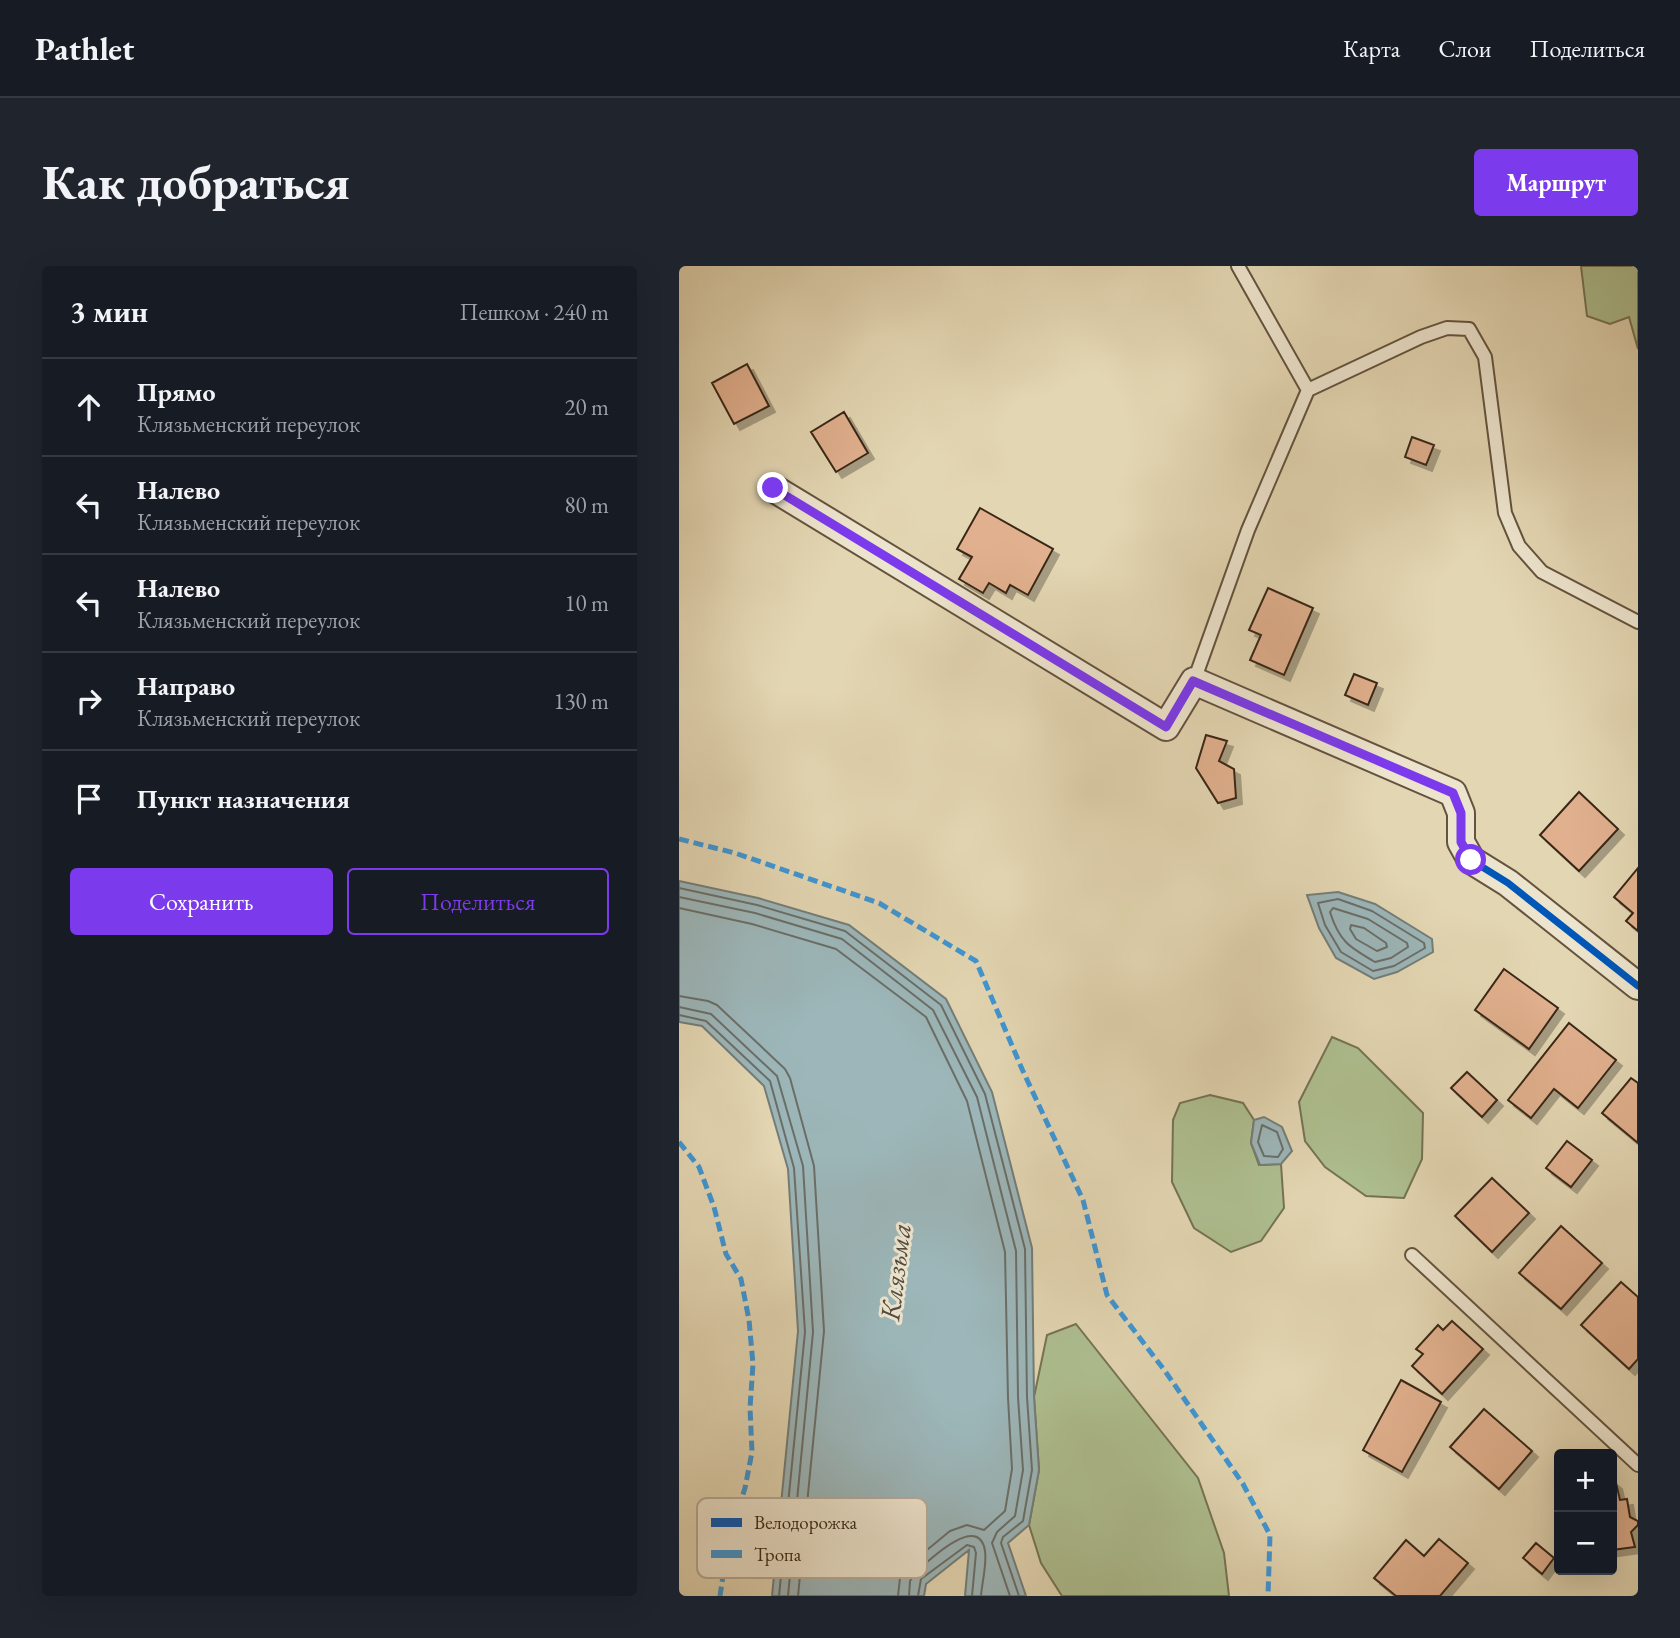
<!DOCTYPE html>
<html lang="ru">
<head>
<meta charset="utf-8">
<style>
	:root { --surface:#171b24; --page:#20242c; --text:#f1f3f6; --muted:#9ea1a6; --line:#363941; --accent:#7c3aed }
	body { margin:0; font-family:"EB Garamond",serif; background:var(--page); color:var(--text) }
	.controls { position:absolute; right:21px; bottom:21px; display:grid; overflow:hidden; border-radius:7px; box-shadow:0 7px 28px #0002 }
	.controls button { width:63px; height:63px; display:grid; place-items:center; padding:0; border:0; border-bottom:2px solid var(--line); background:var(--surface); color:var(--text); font:35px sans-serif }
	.stop { position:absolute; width:21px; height:21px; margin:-16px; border:5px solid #7c3aed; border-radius:50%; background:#fff }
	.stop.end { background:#7c3aed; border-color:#fff; box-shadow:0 2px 7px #0008 }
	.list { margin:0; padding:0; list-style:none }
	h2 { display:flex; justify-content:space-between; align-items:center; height:91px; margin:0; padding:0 28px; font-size:30px }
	h2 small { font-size:23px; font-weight:400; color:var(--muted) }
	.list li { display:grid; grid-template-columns:46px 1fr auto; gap:21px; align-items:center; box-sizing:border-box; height:98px; padding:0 28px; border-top:2px solid var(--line) }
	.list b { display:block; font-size:26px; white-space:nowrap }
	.list p { margin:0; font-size:23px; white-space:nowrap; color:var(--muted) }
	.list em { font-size:23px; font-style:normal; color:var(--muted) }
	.actions { display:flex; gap:14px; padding:21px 28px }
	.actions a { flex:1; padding:16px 0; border:2px solid var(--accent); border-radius:7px; text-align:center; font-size:24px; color:var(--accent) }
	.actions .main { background:var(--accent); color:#fff }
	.icon { flex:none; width:38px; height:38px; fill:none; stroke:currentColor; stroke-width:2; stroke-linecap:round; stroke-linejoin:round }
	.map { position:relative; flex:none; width:959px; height:1330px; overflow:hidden; border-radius:7px }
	header { display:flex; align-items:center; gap:42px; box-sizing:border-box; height:98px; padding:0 35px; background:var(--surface); border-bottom:2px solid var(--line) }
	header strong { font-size:33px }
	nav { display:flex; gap:38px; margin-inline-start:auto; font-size:24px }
	.intro { display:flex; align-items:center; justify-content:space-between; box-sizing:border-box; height:168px; padding:0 42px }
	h1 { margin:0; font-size:49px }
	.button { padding:18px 32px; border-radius:7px; background:var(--accent); color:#fff; font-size:24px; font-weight:700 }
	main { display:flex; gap:42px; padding:0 42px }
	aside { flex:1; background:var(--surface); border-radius:7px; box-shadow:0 7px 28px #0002 }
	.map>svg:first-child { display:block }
</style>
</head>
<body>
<header>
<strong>Pathlet</strong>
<nav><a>Карта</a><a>Слои</a><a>Поделиться</a></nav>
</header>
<div class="intro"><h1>Как добраться</h1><a class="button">Маршрут</a></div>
<main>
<aside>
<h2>3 мин<small>Пешком · 240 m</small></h2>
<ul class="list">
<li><svg class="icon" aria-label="ahead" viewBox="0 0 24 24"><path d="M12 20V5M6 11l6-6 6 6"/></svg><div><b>Прямо</b><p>Клязьменский переулок</p></div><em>20 m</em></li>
<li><svg class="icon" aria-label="left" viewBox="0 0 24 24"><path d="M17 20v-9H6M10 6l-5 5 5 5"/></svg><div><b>Налево</b><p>Клязьменский переулок</p></div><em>80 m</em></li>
<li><svg class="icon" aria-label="left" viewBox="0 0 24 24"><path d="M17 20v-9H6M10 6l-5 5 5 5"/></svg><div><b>Налево</b><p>Клязьменский переулок</p></div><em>10 m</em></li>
<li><svg class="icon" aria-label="right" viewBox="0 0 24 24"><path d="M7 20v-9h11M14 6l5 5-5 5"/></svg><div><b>Направо</b><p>Клязьменский переулок</p></div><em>130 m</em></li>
<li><svg class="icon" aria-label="arrive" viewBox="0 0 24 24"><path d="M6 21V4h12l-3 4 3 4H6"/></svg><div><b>Пункт назначения</b></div></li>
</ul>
<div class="actions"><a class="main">Сохранить</a><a>Поделиться</a></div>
</aside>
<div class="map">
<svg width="959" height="1330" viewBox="0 0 959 1330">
	<defs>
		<filter id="shadow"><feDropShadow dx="6" dy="6" stdDeviation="0" flood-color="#0004"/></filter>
	</defs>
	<rect width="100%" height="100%" fill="#e3d6b2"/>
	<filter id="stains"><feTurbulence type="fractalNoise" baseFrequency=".00286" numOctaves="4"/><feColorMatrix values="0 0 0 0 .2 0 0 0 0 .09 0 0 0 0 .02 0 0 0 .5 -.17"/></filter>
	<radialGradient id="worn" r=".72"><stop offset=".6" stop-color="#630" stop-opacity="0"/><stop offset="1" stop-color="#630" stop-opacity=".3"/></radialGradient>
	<path fill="#aebf90" stroke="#747354" stroke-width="2" d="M902,0H959V83L950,51L931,58L908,50Z
		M653,771L679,782L744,847L743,893L725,932L687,930L646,901L626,875L620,836Z
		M531,829L564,837L575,854L572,877L580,899L602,898L605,942L582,975L552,986L515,962L493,916L494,854L501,837Z
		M397,1058L519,1212L545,1287L550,1330H383L362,1297L350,1259L360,1204L355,1131L368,1069Z"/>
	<path fill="#9cb6b9" stroke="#747d79" stroke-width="2" d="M0,615L79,632L170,659L267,733L313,826L353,982L355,1131L360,1204L350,1259L329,1277L347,1330H286L290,1284L247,1318L245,1330H93L119,1065L109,903L85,820L23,760L0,756Z
		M659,626L696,638L753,673L754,686L718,706L695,713L657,692L640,662L628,629Z
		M585,851L603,861L613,885L602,898L581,899L572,877L575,854Z"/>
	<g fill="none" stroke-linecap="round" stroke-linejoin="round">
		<path stroke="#6a6e68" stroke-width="2" d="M0,622L78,639L166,665L262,739L306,828L346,983L348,1131L353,1204L344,1255L324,1271L322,1277L340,1330
			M0,631L76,647L163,673L254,744L298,831L337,985L339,1131L344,1204L336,1250L318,1266L313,1277L331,1330
			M659,633L693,645L745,677L746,682L715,700L694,705L662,686L646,659L639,637Z
			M0,642L73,658L157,683L247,751L288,835L326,986L329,1132L333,1203L326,1245L305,1264L288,1259L271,1265L226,1302L221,1312L219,1330
			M654,642L689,653L728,677L729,681L712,692L696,696C670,681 660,675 651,646Z
			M672,659L685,662L707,677L708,681L698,685L677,673L671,663Z
			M0,730L29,735L38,739L106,803L111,812L135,900L145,1065L119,1330
			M0,741L32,748L98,810L124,900L134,1066L109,1330
			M0,749L27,755L91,815L115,902L126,1066L100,1330
			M583,859L598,866L604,883L599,891L585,890L579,876Z
			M230,1330L231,1315L236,1307C247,1297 300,1245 306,1285C308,1299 303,1316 302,1330
			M239,1330L242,1313L288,1279L295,1281L297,1287L293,1330"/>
	</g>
	<path fill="#e1b08e" stroke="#392718" stroke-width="2" filter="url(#shadow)" d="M68,98L90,140L55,158L33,117Z
		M165,146L189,187L157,206L132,166Z
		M733,171L755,179L747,199L726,191Z
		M301,242L374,283L349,329L331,319L327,327L310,317L304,327L280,313L293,291L278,283Z
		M589,322L634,342L605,409L571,394L582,369L570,364Z
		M675,408L698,417L689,439L666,429Z
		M527,469L548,475L540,495L555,503L557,532L539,537L517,502Z
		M900,526L939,563L900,605L861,569Z
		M959,602V665L947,655L954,647L935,631Z
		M825,703L879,742L850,783L796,744Z
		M890,757L937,794L899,842L875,823L852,852L829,834Z
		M788,806L818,834L803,851L772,822Z
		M952,812L959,817V877L923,847Z
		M888,875L913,894L892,921L867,902Z
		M813,912L850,947L813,986L776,950Z
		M882,960L923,997L882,1043L840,1007Z
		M942,1016L959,1031V1093L950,1103L902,1059Z
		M773,1055L804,1083L763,1128L733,1100L744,1088L737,1083L759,1059L764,1064Z
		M722,1114L762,1136L723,1206L684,1184Z
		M805,1143L853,1185L820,1223L771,1181Z
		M933,1214L937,1217L941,1234L948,1233L951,1251L959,1255V1259L952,1266L956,1281L933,1284Z
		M760,1273L789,1297L761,1330H717L695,1312L727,1274L745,1290Z
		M857,1277L875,1292L863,1308L844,1292Z"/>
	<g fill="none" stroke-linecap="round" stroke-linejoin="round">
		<g stroke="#64533e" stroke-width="16">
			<path id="service" d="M559,0L629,124L742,71L768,62L790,63L806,91L826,247L840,280L863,306L959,356
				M515,415L569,264L629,124
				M733,989L959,1199"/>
		</g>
		<g stroke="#64533e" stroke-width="30">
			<path id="minor" d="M94,222L487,461L515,415L774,527L782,547V576L792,594L829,617L959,720"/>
		</g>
		<use href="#service" stroke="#ede4cd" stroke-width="12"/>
		<use href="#minor" stroke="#ede4cd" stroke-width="26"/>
		<path stroke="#3e96d4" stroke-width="5" stroke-dasharray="10 5" stroke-linecap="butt" d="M0,573L56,587L200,637L297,695L343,803L404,934L428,1029L486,1105L564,1218L591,1269L589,1330
			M0,876L20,901L35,941L47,988L62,1013L70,1054L74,1098L71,1142L73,1186L66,1222L49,1276L41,1330"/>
		<g stroke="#ede4cd" stroke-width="11">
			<path id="cycleway" d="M94,222L487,461L515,415L774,527L782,547V576L792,594L829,617L959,720"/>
		</g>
		<use href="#cycleway" stroke="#0057b8" stroke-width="7"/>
	</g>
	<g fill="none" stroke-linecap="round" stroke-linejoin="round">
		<path stroke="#7c3aed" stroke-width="9" d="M94,222L487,461L514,415L774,527L782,547V576L792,594"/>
	</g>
	<g text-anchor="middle" stroke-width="6" stroke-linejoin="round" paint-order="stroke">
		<g font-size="28" font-style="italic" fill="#524b40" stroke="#ede4cd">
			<text transform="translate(216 1006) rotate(-83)" y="10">Клязьма</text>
		</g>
	</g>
	<rect x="18" y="1232" width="230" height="80" rx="10" fill="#ede4cd" stroke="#b7ab97" stroke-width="2"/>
	<rect x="32" y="1252" width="31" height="9" fill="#0057b8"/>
	<rect x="32" y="1284" width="31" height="8" fill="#3e96d4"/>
	<g font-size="19" fill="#392718">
		<text x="75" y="1263">Велодорожка</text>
		<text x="75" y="1295">Тропа</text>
	</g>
	<rect width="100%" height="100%" filter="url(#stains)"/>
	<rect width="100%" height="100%" fill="url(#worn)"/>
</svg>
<div class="controls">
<button>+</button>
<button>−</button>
</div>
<div class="stop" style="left:792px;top:594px"></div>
<div class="stop end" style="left:94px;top:222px"></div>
</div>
</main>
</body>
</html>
